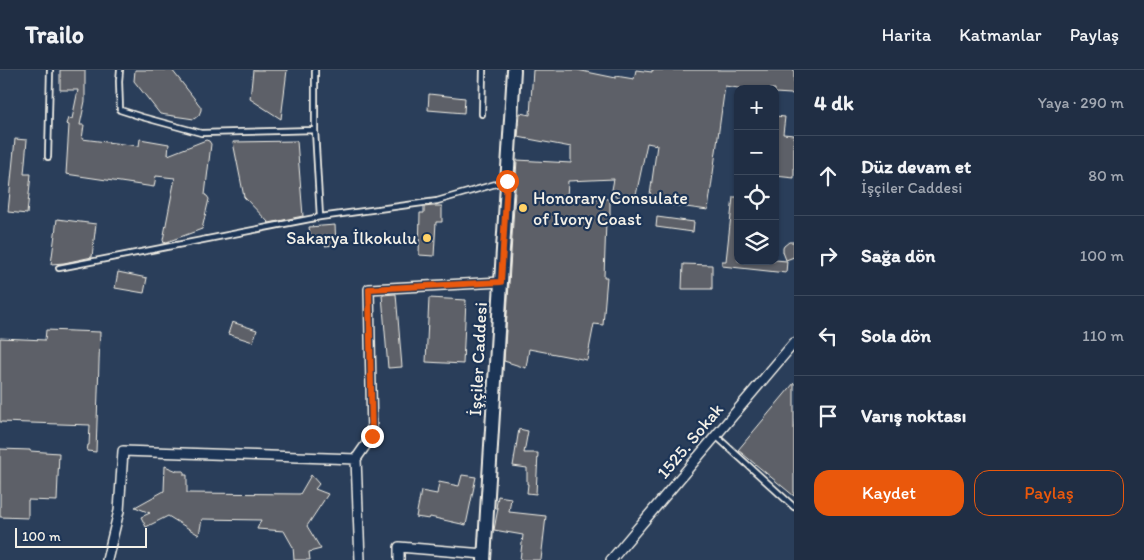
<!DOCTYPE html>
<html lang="tr">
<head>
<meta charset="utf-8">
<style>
	:root { --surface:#202e44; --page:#28364b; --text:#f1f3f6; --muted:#a2a8b2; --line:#3d4a5d; --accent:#ea580c }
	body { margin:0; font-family:Itim,sans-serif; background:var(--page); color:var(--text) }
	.controls { position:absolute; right:15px; top:15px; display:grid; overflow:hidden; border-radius:10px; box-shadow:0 1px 4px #0004 }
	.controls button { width:45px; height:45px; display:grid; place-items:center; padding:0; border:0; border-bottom:1px solid var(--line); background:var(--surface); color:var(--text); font:25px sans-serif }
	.scale { position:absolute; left:15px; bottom:12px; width:132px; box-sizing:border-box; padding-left:5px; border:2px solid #f4f1e8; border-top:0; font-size:14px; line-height:18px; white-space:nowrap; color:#f4f1e8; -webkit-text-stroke:4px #1d3557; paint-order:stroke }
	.stop { position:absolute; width:15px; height:15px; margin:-11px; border:4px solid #ea580c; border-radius:50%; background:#fff }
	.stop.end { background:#ea580c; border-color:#fff; box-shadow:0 1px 5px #0008 }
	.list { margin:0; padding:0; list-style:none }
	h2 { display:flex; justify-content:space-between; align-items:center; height:65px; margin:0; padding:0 20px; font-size:21px }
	h2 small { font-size:16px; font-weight:400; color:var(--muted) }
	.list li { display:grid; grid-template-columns:32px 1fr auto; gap:15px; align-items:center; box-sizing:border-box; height:80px; padding:0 20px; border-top:1px solid var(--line) }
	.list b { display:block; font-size:19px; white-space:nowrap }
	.list p { margin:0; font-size:16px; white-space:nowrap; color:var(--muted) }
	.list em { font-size:16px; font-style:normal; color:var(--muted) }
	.actions { display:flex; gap:10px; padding:15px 20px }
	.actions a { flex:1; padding:11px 0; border:1px solid var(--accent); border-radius:15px; text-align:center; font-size:18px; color:var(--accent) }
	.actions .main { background:var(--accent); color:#fff }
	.icon { flex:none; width:28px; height:28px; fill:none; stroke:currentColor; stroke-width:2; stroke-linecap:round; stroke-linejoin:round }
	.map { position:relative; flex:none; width:794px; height:490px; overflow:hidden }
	header { display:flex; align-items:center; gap:30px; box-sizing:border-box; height:70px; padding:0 25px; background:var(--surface); border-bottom:1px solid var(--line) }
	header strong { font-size:24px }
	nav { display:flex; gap:28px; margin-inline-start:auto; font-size:18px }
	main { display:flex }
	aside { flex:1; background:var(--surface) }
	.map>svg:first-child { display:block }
</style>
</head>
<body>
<header>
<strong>Trailo</strong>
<nav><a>Harita</a><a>Katmanlar</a><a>Paylaş</a></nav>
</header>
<main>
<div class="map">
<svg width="794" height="490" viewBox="0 0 794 490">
	<rect width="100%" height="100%" fill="#2a3e5a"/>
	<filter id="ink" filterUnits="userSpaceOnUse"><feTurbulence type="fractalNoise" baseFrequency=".02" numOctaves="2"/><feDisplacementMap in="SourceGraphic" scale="10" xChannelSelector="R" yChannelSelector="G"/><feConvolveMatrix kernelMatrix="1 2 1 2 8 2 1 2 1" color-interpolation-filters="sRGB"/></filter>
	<g filter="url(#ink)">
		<path fill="#5d6168" stroke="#f4f1e8" d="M60,0H85V31L80,55H84L82,69L139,76L140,69L169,74L168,85L206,70L209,71L211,74L205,125L207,126L209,129L202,159L164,173L163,170L175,108L156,106L154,117L66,104L69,55L66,54L68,48L72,49L78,20H60Z
			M135,0H172L201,37V40L199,45L194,49L160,44L134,11Z
			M253,0H287L281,49L250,29Z
			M533,0H577L616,8V6L634,9L636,0L652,2V0H794V23L791,24L775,23V19H745L725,16L708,140L649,132L657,75L647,73L635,130L611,125L614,109L568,111L567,128L610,129V151H606L604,207H607L603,255L594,254L587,290L529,279L526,298L504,291L517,90L571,93V77L518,67L520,43L530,45Z
			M429,24L465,28L464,43L428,40Z
			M775,46L785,47L783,64L794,65V108L775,106Z
			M15,69L27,70L24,104H31L27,144L8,142Z
			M297,71L303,146L269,153L244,127L233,72Z
			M733,127H738V191H775V190L787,191L786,203L722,196V191H726Z
			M433,136H442V152H436L434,186L419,185L420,143H424V137Z
			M657,147L694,152L693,162L656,157Z
			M57,149L96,154L92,187L64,193L51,194Z
			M335,155L336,175L325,176L324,170L311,171L309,157Z
			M789,172H794V187L786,190L783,182V178L784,176Z
			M683,194L712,195V219H682Z
			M118,202L147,208L144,223L115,218Z
			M396,224L402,297L388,298L382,225Z
			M429,228L466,230L463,294L426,292Z
			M232,252L257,260L253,272L228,264Z
			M46,260L100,262L96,382L87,381L88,375H89L90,355L0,352V268L45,270Z
			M794,313V426L738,380Z
			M519,359L528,361L524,383H538L536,424L527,423L528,414H527V398L513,396Z
			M0,379L30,380V381L59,383L57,431L28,430V448L0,447Z
			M165,396L177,401H184V405H187V423L300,424L311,405L319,414L315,419L328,424L307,456L321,479L309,482L310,490H294L293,477L284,461L257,459L261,450L202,449L199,465L168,446L146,457L141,447L150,443L135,437L164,421Z
			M462,405L476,407L466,455L430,447L429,449L416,447L421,421L437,424L439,412L459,416Z
			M498,426L511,428L509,442L546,446L541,490H520L523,465L494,460L498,438H496Z"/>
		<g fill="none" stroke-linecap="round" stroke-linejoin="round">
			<g stroke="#f4f1e8" stroke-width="8">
				<path id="lane" d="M120,0L119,11L120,40L142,47L201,63L315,60
					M315,0V60L320,147
					M482,44L483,0
					M48,87L50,0
					M59,198L320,147L437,131L506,111
					M716,366L794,437"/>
			</g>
			<g stroke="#f4f1e8" stroke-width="12">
				<path id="street" d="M107,490L119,441L123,381L356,389
					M360,490L356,389L372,366L369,219L501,212
					M399,490V477L484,484
					M611,490L794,273"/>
			</g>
			<g stroke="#f4f1e8" stroke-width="16">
				<path id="secondary" d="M484,490L514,0"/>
			</g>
			<use href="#lane" stroke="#1d3557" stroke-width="4.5"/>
			<use href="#street" stroke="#1d3557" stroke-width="9"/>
			<use href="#secondary" stroke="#1d3557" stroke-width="12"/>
		</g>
	</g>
	<g fill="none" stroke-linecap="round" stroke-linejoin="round" filter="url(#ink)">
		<path stroke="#ea580c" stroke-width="6" d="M372,366L369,219L501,212L507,111"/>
	</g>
	<g fill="#ffd166" stroke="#1d3557" stroke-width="2">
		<circle cx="523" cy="138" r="5"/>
		<circle cx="427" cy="168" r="5"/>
	</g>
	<g text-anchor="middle" stroke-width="4.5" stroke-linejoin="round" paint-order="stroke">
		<g font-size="18" fill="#f4f1e8" stroke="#1d3557" text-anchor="start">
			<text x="533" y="134">Honorary Consulate<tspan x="533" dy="21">of Ivory Coast</tspan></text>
			<text x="417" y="174" text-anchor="end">Sakarya İlkokulu</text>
		</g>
		<g font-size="18" fill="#f4f1e8" stroke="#1d3557">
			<text transform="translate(478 289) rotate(-87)" y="6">İşçiler Caddesi</text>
			<text transform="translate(690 371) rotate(-50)" y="6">1525. Sokak</text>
		</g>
	</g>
</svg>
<div class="controls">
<button>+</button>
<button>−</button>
<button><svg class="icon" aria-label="locate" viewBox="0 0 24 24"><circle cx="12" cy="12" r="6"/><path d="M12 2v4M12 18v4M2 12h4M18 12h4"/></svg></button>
<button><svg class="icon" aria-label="layers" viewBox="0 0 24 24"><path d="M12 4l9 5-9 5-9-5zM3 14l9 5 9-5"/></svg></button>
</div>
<div class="scale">100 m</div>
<div class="stop" style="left:507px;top:111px"></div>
<div class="stop end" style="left:372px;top:366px"></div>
</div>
<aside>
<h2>4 dk<small>Yaya · 290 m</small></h2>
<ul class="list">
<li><svg class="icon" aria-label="ahead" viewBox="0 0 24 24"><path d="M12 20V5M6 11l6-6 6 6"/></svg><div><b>Düz devam et</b><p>İşçiler Caddesi</p></div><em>80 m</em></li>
<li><svg class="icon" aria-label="right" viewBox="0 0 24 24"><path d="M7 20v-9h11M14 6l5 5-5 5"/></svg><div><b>Sağa dön</b></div><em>100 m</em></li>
<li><svg class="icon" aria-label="left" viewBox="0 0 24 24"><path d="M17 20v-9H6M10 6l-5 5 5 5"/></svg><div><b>Sola dön</b></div><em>110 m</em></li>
<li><svg class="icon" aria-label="arrive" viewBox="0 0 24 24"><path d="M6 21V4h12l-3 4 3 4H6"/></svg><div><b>Varış noktası</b></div></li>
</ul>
<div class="actions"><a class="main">Kaydet</a><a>Paylaş</a></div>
</aside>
</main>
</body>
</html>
